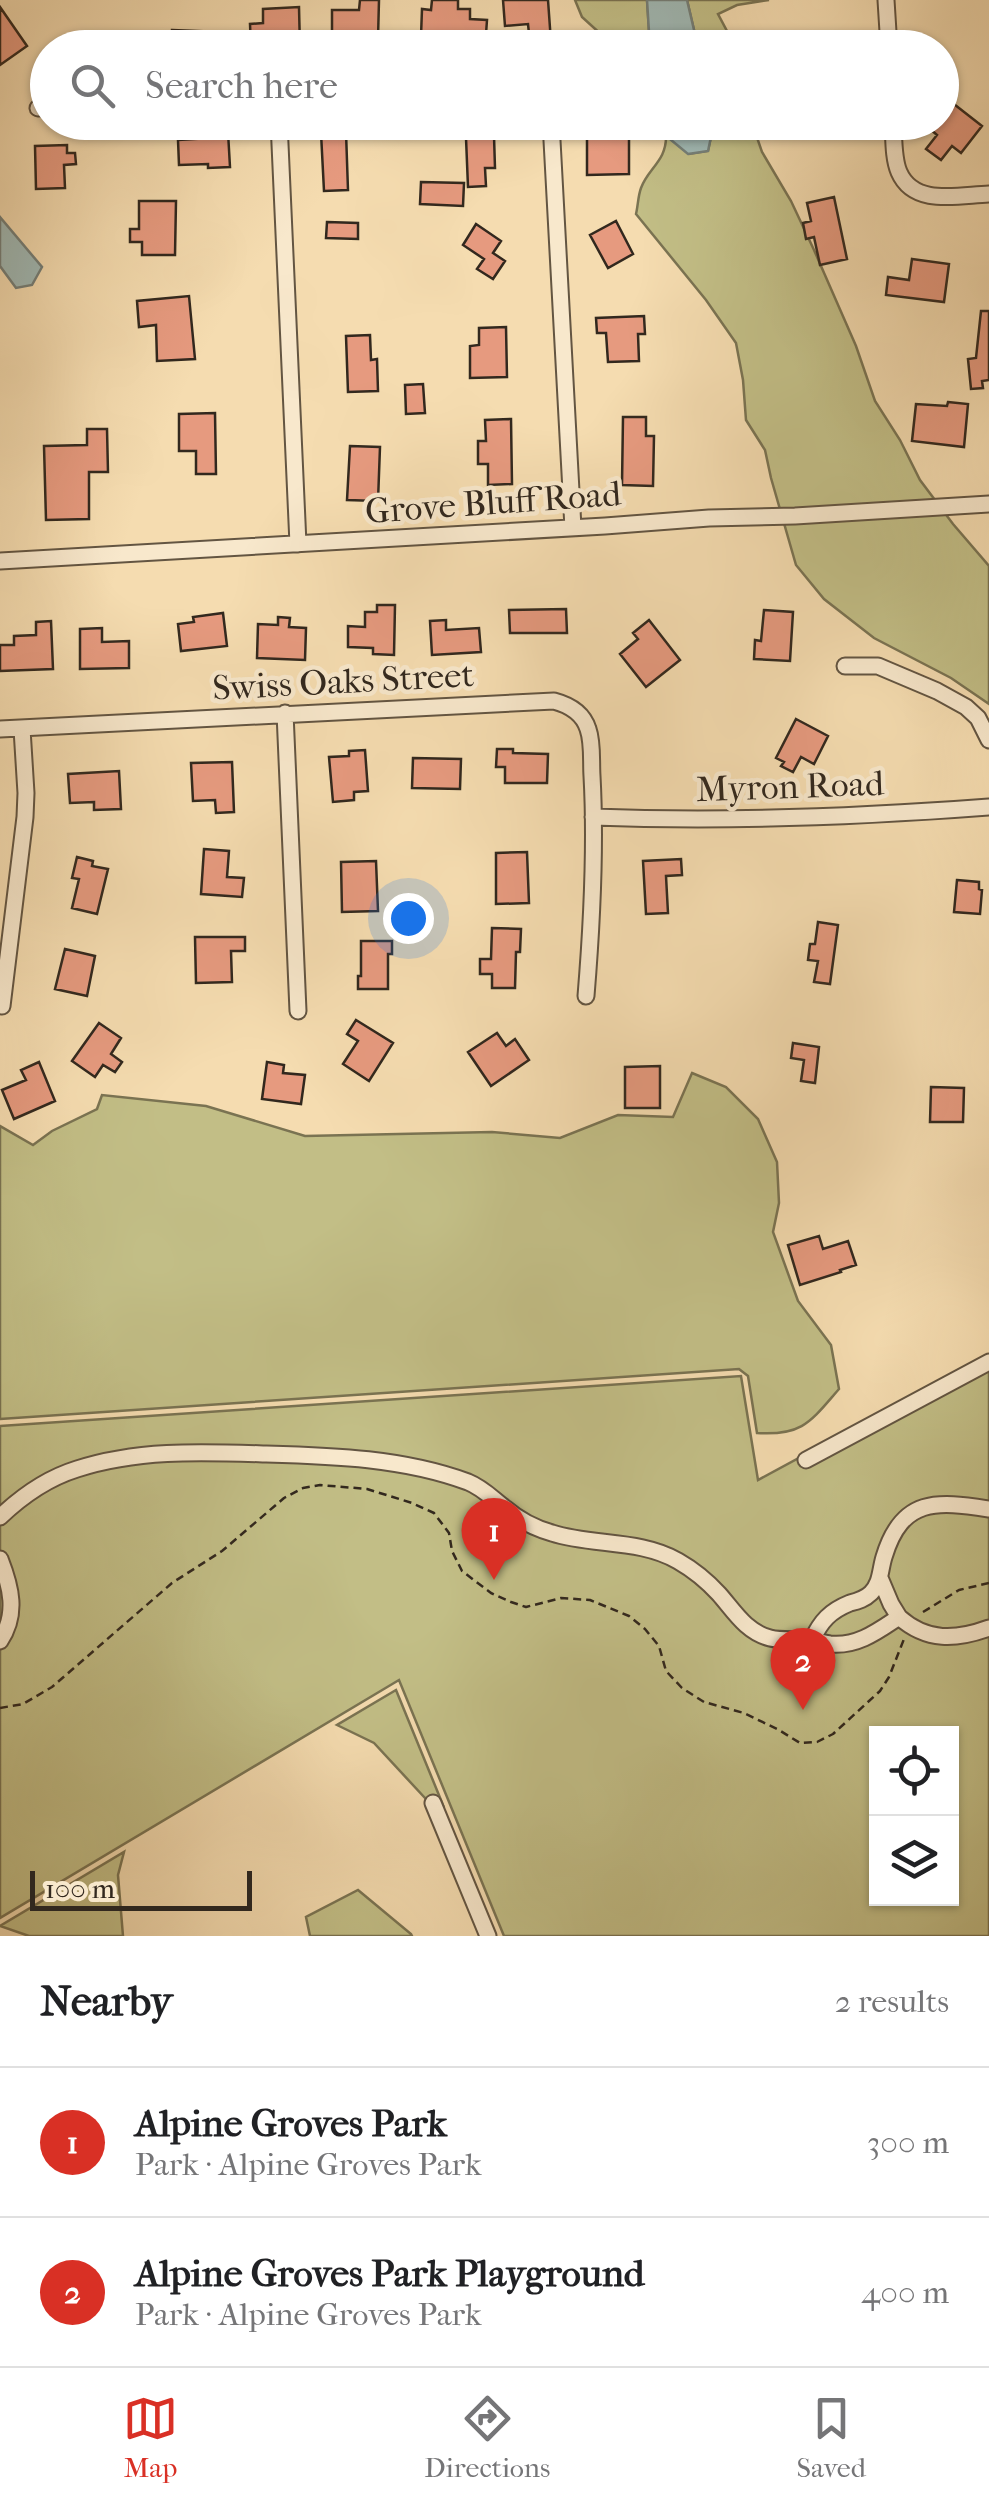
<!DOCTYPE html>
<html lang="en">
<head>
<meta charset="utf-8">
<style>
	:root { --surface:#fff; --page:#f2f2f2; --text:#202124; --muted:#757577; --line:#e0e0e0; --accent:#d93025 }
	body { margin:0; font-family:"IM FELL French Canon",serif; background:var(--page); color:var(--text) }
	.controls { position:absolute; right:30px; bottom:30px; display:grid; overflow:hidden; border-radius:0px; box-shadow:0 2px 8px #0004 }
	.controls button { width:90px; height:90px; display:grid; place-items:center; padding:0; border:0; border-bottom:2px solid var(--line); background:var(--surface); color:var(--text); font:50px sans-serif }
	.scale { position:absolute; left:30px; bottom:25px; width:222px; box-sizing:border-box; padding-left:10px; border:5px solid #32281e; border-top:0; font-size:28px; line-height:35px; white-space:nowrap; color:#32281e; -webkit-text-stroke:8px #f8e8cc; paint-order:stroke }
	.you { position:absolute; left:408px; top:918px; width:35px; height:35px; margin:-25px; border:8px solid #fff; border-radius:50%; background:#1a73e8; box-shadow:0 0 0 15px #1a73e833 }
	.badge { display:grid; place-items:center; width:65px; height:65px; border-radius:50%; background:var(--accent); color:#fff; font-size:32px; font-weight:700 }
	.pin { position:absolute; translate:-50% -82px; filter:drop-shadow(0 2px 5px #0008) }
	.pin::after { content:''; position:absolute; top:52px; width:35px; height:30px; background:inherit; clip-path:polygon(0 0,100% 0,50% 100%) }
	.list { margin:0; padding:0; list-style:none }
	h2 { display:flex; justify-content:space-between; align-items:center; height:130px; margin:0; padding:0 40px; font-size:42px }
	h2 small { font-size:32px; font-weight:400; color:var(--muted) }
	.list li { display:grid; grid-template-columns:65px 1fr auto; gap:30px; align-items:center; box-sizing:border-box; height:150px; padding:0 40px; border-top:2px solid var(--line) }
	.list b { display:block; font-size:38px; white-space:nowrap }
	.list p { margin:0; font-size:32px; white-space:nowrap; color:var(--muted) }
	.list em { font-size:32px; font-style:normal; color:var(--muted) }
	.icon { flex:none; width:55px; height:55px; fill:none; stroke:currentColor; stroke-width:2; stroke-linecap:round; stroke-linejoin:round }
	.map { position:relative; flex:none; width:989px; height:1936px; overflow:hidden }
	.search { position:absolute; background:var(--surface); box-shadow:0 2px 8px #0004; left:30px; right:30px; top:30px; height:110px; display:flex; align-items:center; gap:25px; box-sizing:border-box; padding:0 35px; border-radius:55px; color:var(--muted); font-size:38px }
	.sheet { height:430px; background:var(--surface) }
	nav { display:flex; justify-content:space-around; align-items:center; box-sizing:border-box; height:140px; border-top:2px solid var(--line); background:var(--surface); font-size:28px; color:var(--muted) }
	nav a { display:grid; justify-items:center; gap:5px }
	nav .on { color:var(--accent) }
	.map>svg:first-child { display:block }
</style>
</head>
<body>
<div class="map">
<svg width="989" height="1936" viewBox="0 0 989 1936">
	<rect width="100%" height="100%" fill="#f5dcb0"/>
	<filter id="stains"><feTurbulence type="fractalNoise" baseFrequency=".002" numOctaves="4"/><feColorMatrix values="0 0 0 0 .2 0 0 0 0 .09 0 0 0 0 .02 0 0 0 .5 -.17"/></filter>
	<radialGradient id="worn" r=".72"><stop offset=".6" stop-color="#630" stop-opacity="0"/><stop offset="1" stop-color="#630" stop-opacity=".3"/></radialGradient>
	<path fill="#c2be86" stroke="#7a7352" stroke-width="2.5" fill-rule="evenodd" d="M575,0H647L650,47H615L582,17Z
		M687,0H769L737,5L718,14L736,48L698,47Z
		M714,123H752L762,152L791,201L814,250L856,346L875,401L900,440L920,480L953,524L989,566V704L951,678L874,638L824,599L796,565L771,478L765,450L746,420L743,380L736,343L706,300L636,214C638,206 638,196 641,188C648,168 667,161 666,135L689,154L708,151Z
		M692,1073L726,1087L758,1119L777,1162L779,1203L773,1232L798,1301L831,1345L839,1389C811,1421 803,1436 757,1433L748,1376L739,1369L0,1419V1126L33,1145L52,1131L97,1109L102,1095L206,1106L305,1136L492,1132L560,1138L618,1115L673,1117Z
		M989,1355V1936H504L399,1680L0,1918V1426L741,1376L758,1480ZM876,1734H952V1898H876Z
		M396,1690L443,1805L425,1798L374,1743L337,1725Z
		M124,1852L118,1875L123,1936H29L0,1926Z
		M358,1890L411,1934L412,1936H310L306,1917Z"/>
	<path fill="#a0b9b5" stroke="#747f79" stroke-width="2.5" d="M647,0H687L698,47H650Z
		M658,123H714L708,151L688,154L659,130Z
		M0,217L42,267L32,285L16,288L0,266Z"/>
	<path fill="#e69a7f" stroke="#32281e" stroke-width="2.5" d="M360,0H379L378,39L332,38V10H359Z
		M432,0H458V9H470V19L487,20L485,48L451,46V37L421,36L422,9L431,10Z
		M503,0H548L551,42L530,43L528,24L505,26Z
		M0,7L27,46L0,65Z
		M299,7L300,48H251L250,24L263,23V9Z
		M172,30L221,32L220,48H171Z
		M950,101L982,126L961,153L952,146L941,160L926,149L937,135L922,122H942V112Z
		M228,132L230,167L208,168V164L179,165L178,140L209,138V133Z
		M346,132L348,190L324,191L321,133Z
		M587,133H629V174L587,175Z
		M494,136L495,168H485L486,186L468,187L466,138Z
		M67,145V153H75L76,164L64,165L65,188L36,189L35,146Z
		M421,182L464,183L463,206L420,204Z
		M834,197L847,259L820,265L814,237L806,239L803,223L811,221L807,203Z
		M139,201H176L175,255H142V242H130V229H139Z
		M616,221L633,254L608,268L590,235Z
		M327,222L358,223V239L326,238Z
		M476,224L501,241L493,253L505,261L493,279L477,269L484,259L463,245Z
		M912,259L949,264L944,302L886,295L888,277L909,280Z
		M189,296L195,359L157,361L156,325L139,327L137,301Z
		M981,311H989V380L982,381L983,388L971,389L968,359L976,358Z
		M644,316L645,334H638L639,361L608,362L606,333H597L596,318Z
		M506,327L507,377L470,378V346L479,345V328Z
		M370,335L371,360L377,359L378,391L348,392L346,336Z
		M423,384L425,413L406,414L405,385Z
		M948,402L968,404L964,447L912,441L916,404L947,406Z
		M215,413L216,474H196V451H179V414Z
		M623,417H646V436H654L653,486L622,485Z
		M511,419L512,484L488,485V464H478V441H486L485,420Z
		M87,429H107L108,472H89V519L46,520L44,446L87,445Z
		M350,446L380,447L378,501L347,500Z
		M377,605H395L394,655L373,654V648L348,647V626L365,627V612H377Z
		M566,609L567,633H510L509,610Z
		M764,610L793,612L790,661L754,659L755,640L761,641Z
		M223,613L227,646L181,651L178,624L194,622L193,617Z
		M278,617L290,618L289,627L306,628L305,660L257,658L258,624L278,625Z
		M446,620V630L479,628L481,652L432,655L430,621Z
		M649,620L680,660L646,687L620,654L638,639L633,633Z
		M51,621L53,669L0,671V645H14V636L36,635V622Z
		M102,628V642L129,641V668L80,669V629Z
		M796,719L828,736L814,764L801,757L793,772L781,766L784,762L776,758Z
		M497,749H513V753L548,754L547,783H505V767H496Z
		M365,750L368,791L354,792V800L333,802L329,757L349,756V751Z
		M413,758L461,759L460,789L412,788Z
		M232,762L234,812L216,813L215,800L193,801L191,763Z
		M119,771L121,809L94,810V802L70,803L68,774Z
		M204,849L229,851L227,877L244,878L242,897L201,894Z
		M527,852L529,903L496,904V853Z
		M77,857L93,861L92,866L108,869L97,914L72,908L79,879L72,878Z
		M681,859L682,875L666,876L668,913L646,914L643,861Z
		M376,861L378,911L342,912L341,862Z
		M957,880L979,882V889L982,890L980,914L954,912Z
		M818,922L838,925L830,984L814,982L818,961L808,960L810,944H815Z
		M492,928L521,929L520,952H516L515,988H492V974H480V959H491Z
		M195,937H245V951H231L232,982L196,983Z
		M361,941H392V954H388V989H358V976H361Z
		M65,949L95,956L87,996L55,989Z
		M356,1020L393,1043L369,1081L343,1064L358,1041L347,1034Z
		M99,1023L121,1038L111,1054L122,1062L115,1072L103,1065L95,1077L72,1061Z
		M497,1033L506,1046L515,1039L529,1060L491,1086L468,1052Z
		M793,1043L819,1047L815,1083L801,1081L804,1060L791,1058Z
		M39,1062L55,1101L14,1119L2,1090L26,1080L21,1070Z
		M267,1062L284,1065L283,1073L305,1075L301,1104L262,1099Z
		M660,1066V1108H625V1067Z
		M931,1087L964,1088L963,1122H930Z
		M819,1236L823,1249L848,1241L856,1265L840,1270L841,1272L800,1285L788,1245Z"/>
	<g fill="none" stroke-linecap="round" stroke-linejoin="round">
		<g stroke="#635542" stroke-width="19">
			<path id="minor" d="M886,0L889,48
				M38,108L48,107
				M279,122L298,544
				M551,122L573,528
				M893,122C894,138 893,158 899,172C914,207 959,195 989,194
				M0,561L605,526L709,518L795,516L989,504
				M845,666H878L937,691L966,707L978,718L989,740
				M285,713L298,1011
				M0,729L554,701C569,705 583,713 588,729C593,743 591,761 592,776C596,849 592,923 586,996
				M593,817C725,822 858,817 989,807
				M2,1006L25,817L26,793L22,729
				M806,1460L989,1362
				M0,1517C22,1496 48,1478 77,1469C138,1449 203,1452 266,1454C334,1456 403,1458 468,1482C483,1488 493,1499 505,1508C519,1520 534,1528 552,1533C592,1546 640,1539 678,1561C692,1569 708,1582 719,1594C734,1611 746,1632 770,1638C782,1641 796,1639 808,1640C815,1640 823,1643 830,1644C857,1647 878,1631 899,1617C927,1642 956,1640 989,1628
				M0,1559C11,1587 18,1614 0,1641
				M880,1578L891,1604L899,1617
				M812,1640C821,1621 830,1611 850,1603C858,1601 865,1599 871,1593C881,1583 880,1570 884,1557C902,1497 937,1501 989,1509
				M433,1803L488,1936"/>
		</g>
		<path stroke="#32281e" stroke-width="2.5" stroke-dasharray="8 5" stroke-linecap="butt" d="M923,1612L959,1590L989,1583
			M0,1708L23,1704L52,1687L172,1583L222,1551L284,1498L303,1488L320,1485L367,1489L412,1503L434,1513L449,1533L452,1551L462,1571L491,1593L511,1602L526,1607L561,1598L590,1600L629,1616L645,1629L659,1646L666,1671L682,1688L704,1702L744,1713L779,1730L800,1743L817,1742L833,1734L880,1691L889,1677L904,1639"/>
		<use href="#minor" stroke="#f8e8cc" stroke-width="15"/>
	</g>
	<g text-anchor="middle" stroke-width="9" stroke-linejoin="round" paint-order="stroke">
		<g font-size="35" fill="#32281e" stroke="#f8e8cc">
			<text transform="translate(493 502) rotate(-4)" y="12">Grove Bluff Road</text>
			<text transform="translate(343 681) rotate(-3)" y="12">Swiss Oaks Street</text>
			<text transform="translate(790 786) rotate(-2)" y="12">Myron Road</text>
		</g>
	</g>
	<rect width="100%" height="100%" filter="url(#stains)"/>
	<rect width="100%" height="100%" fill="url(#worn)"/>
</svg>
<div class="controls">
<button><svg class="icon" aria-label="locate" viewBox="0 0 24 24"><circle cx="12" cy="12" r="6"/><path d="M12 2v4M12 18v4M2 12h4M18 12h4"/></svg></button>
<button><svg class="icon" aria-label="layers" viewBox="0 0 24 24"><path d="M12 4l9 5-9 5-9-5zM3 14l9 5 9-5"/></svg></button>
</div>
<div class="scale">100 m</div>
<div class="you"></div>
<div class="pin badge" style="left:494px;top:1580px">1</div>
<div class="pin badge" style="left:803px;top:1710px">2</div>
<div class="search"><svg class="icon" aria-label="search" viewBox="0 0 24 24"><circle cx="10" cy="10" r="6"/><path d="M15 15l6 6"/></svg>Search here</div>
</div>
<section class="sheet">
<h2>Nearby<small>2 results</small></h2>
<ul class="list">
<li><span class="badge">1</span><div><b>Alpine Groves Park</b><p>Park · Alpine Groves Park</p></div><em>300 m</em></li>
<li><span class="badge">2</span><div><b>Alpine Groves Park Playground</b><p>Park · Alpine Groves Park</p></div><em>400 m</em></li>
</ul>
</section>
<nav>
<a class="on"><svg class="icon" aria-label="map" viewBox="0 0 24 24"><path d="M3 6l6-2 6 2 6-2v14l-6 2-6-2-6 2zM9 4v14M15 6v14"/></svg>Map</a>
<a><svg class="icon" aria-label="directions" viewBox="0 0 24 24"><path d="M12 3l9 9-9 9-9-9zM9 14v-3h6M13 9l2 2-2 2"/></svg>Directions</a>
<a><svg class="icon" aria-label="saved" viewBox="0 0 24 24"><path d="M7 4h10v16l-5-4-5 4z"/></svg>Saved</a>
</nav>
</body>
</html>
